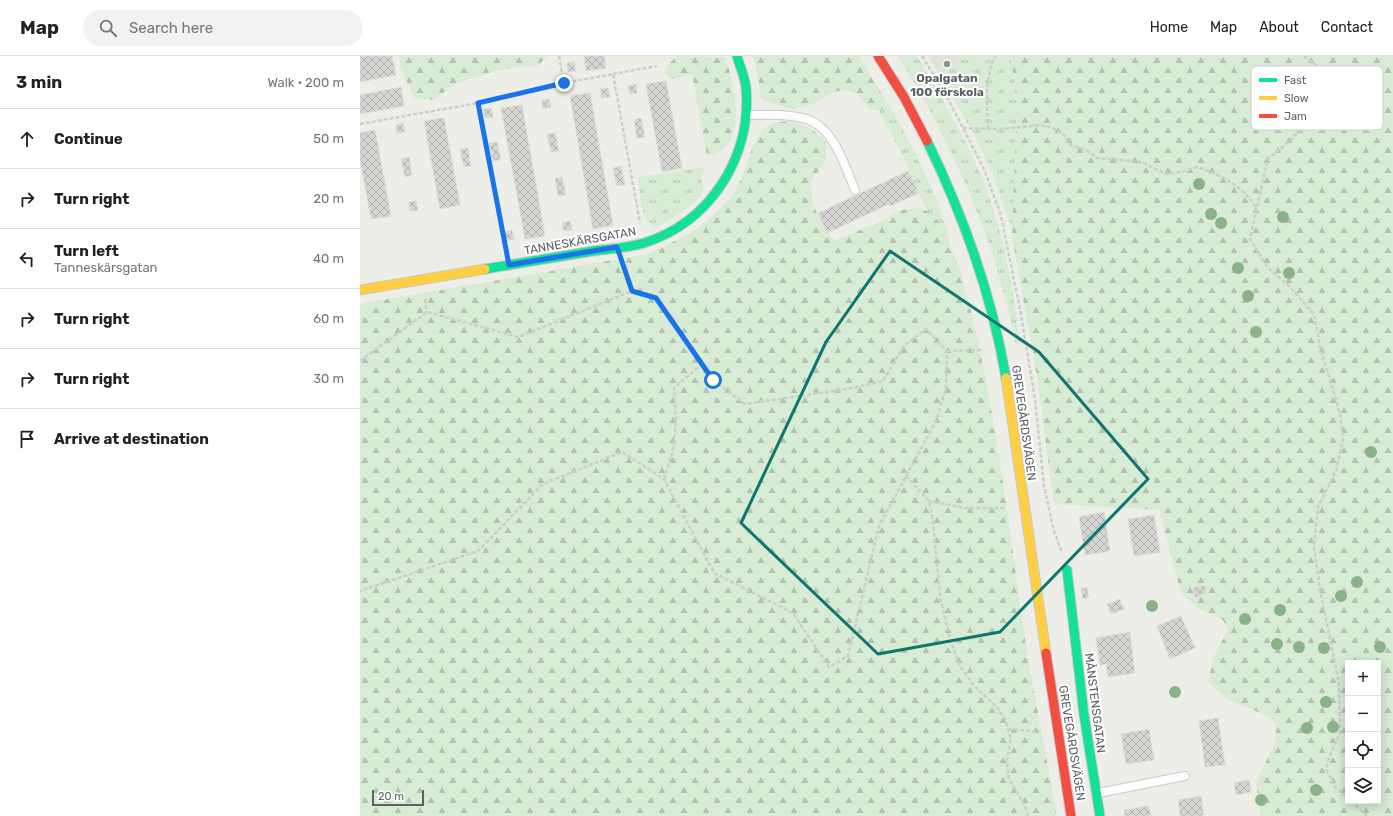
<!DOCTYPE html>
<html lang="en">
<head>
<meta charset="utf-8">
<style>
	:root { --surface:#fff; --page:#f2f2f2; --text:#222; --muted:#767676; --line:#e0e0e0 }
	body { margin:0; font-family:Rubik,sans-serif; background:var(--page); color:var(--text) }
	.controls { position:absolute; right:12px; bottom:12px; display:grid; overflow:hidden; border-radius:0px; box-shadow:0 2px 10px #0003 }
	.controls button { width:36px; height:36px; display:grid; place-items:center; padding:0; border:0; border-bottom:1px solid var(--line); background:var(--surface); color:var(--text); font:20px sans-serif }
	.scale { position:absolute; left:12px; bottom:10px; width:52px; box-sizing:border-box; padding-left:4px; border:2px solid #5e6267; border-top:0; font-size:11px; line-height:14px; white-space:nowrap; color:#5e6267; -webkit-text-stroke:3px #fff; paint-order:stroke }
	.stop { position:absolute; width:12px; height:12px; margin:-9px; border:3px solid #1a73e8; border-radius:50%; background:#fff }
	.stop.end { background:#1a73e8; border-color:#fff; box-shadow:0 1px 4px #0008 }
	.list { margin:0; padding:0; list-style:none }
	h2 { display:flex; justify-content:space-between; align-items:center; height:52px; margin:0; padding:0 16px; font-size:17px }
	h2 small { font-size:13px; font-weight:400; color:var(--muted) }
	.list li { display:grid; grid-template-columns:26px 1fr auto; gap:12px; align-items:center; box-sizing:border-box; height:60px; padding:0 16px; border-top:1px solid var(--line) }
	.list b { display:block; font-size:15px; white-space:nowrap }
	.list p { margin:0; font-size:13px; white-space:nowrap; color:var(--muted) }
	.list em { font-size:13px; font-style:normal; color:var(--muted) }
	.icon { flex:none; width:22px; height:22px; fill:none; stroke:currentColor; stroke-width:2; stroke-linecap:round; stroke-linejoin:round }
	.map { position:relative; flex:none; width:1033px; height:760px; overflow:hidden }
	header { display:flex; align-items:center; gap:24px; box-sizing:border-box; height:56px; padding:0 20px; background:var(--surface); border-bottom:1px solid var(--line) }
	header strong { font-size:19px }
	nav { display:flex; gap:22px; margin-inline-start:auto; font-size:14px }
	.search { width:280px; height:36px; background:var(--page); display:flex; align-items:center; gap:10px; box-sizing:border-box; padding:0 14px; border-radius:22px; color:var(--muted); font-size:15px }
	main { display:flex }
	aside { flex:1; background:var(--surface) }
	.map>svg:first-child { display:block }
</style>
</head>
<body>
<header>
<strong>Map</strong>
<div class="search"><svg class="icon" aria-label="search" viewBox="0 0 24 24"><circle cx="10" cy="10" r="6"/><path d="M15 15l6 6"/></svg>Search here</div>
<nav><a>Home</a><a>Map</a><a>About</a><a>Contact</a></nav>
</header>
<main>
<aside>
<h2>3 min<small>Walk · 200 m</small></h2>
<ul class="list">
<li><svg class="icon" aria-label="ahead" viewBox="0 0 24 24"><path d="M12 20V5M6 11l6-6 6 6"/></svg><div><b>Continue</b></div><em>50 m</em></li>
<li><svg class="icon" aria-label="right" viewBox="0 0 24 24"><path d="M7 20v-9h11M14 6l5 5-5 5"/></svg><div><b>Turn right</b></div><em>20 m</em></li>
<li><svg class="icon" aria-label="left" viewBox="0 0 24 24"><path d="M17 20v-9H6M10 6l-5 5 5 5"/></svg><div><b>Turn left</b><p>Tanneskärsgatan</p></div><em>40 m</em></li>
<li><svg class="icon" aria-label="right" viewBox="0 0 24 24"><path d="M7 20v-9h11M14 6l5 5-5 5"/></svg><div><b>Turn right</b></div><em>60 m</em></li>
<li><svg class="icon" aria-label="right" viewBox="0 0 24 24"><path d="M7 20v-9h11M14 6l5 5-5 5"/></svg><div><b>Turn right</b></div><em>30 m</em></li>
<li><svg class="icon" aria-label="arrive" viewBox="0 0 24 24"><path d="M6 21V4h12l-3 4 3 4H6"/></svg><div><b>Arrive at destination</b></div></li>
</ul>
</aside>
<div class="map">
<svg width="1033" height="760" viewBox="0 0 1033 760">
	<defs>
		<pattern id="grass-tufts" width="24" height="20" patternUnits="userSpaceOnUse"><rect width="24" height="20" fill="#d7ebd5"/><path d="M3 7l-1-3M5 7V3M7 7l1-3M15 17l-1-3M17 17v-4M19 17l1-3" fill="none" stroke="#b2c2b1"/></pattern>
		<pattern id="forest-firs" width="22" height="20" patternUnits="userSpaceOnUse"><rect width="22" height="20" fill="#d7ebd5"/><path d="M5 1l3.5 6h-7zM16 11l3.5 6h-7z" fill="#b2c2b1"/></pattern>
		<pattern id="building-cross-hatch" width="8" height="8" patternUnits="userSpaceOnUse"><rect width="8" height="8" fill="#d5d5d2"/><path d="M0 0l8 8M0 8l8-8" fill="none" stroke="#b0b0ae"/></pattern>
	</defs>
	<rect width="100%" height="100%" fill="#eeeee9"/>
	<path fill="#e1e0d9" d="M568,0H631L629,4L575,12Z"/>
	<path fill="url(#grass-tufts)" d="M538,0H557C583,44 611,89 628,138C645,185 654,237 660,287L656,288C651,266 646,244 640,223C619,149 579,65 538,0Z
		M597,0H651L657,49L653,178L634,122L618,85L575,12L598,8Z
		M529,50L552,90L578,146L590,187L577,166L567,155L542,98L519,55Z
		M346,111C335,124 346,125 342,137C338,148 307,165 297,172C279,165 280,137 278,121Z"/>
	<path fill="url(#forest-firs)" fill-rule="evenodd" d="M40,0H187L177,11L162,10L140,14L98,26L74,44L54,42L40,10Z
		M316,0L365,1C375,29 390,94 347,100L332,18L311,23L306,19L305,13Z
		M392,0H499L529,50L519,55L510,53L496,37L485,34L473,36L455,47L433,53L404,45L401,41L396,10Z
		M651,0H1033V760H901L896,727L915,686L916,669C906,657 892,654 878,648C866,643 857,635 848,626L854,600L868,574L863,564L838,552L821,537L799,454L694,448L677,321L652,180L657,49ZM988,607H1018V745H988Z
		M428,65C445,68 455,73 466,87C468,108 461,111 450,126C452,147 459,171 476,184C492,178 507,171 523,164C529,161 535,156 542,154C550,152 559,151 567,155C618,182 653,504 663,571C673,634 686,697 697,760H0V248L283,199C320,185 357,165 378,130C387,115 393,75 410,69C415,66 422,66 428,65Z"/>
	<path fill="url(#building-cross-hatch)" stroke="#dedcd8" d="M0,0H32L36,19L0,26Z
		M224,0H244L246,12L226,15Z
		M214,6L216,15L208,16L207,7Z
		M306,25L322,112L302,116L286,28Z
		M276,28L277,37L270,38L268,30Z
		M41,31L44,50L0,58V39Z
		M248,32L250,41L242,42L240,33Z
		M230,37L253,169L233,173L210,40Z
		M189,43L191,51L183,53L182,44Z
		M162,49L185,180L165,183L141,52Z
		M131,52L133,61L125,62L123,53Z
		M84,62L100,149L80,153L64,65Z
		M281,62L285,81L277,82L274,64Z
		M43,67L45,76L37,77L36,69Z
		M15,74L31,160L11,163L0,103V77Z
		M195,77L199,95L191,96L187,78Z
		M137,86L141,104L133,105L129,87Z
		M108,92L111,110L104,111L100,93Z
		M49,101L52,119L45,121L41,103Z
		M261,110L265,129L257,130L253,112Z
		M548,115L559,137L530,150L529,148L467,177L458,157Z
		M202,121L206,139L198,140L195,122Z
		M56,145L58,154L50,155L49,146Z
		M210,165L212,174L204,175L202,167Z
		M152,174L154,183L146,185L144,176Z
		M744,456L750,495L725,499L719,461Z
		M794,459L800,496L774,500L768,463Z
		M844,529L847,537L835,541L833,532Z
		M727,531L729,541L723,543L721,533Z
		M760,543L764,553L751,558L747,548Z
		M821,560L835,592L810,603L797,570Z
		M770,576L775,617L748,621L746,608L740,609L736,582Z
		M858,662L865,709L845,711L839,665Z
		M789,673L794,704L766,708L761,678Z
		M889,724L891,736L876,739L874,727Z
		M841,740L844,760H820L818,744Z
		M789,750L791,760H765L764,754Z"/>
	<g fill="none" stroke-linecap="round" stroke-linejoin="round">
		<g stroke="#cacaca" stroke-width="10">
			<path id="lane" d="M388,59C407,59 430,57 449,64C475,74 485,111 495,134
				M738,737L825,720"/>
		</g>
		<g stroke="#c9caca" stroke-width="11">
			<path id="fast" d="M567,85C604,161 632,239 646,322
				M125,213C161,207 197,201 233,195C250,193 268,192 284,187C351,166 392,100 386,32C385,21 380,11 377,0
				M707,514L724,659L740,760"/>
		</g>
		<g stroke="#c9caca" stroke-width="11">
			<path id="slow" d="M0,234L125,213
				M646,322L686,597"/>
		</g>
		<g stroke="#c9caca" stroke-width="11">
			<path id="jam" d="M518,0L544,41L567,85
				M686,597L711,760"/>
		</g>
		<path stroke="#cacfcb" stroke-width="2.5" stroke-dasharray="4 2" stroke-linecap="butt" d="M199,0L204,27L253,18L280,167
			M562,0L585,37L625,115L641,160L660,253L675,343L684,430L694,475L702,497
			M944,0L970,20C970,24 972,29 971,33C965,51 924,93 908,102L890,183L908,212L928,229L954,258L960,291L980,357L983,383L976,415L958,451L954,491L960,534L979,627L980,677L969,701L966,713L975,731L988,742
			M253,18L297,10
			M118,47L145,190
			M0,68L118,47L204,27
			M603,72L641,73L681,69L693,72L704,79L712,90L728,95L737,102L782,106L806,118L821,116L837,111C863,120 880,128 896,151
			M628,73C627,48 624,24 635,0
			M263,209L272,235
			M65,243L67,256
			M587,295L622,294
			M0,305L67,256L158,281L272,235L296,242L353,324L385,348L487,333L523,325L544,290L566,273L587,295L586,332L576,365L519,470L488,600L469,611L433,557L354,517L304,423L262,396L183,428L118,495L0,535
			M546,420L569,445L573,466L580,540L590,583L600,610L615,631L634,648L645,663L651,683L647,704L649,723L665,750L668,760
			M304,423L313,394L316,364L314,332L342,308
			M569,445L605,452H646
			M648,673L679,676
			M991,745L1007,760"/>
		<use href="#lane" stroke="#fcfcfc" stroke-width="8"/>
		<use href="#fast" stroke="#16e098" stroke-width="9"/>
		<use href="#slow" stroke="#ffcf43" stroke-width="9"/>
		<use href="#jam" stroke="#f24e42" stroke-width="9"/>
	</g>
	<g fill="#88b288">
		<circle cx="839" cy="128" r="6"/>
		<circle cx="851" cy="158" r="6"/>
		<circle cx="923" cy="161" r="6"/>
		<circle cx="861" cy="167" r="6"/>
		<circle cx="878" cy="212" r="6"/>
		<circle cx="929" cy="217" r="6"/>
		<circle cx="888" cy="240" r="6"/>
		<circle cx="896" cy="276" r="6"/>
		<circle cx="1011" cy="396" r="6"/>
		<circle cx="997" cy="526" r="6"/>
		<circle cx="981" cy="540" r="6"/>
		<circle cx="792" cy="550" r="6"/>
		<circle cx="920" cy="554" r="6"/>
		<circle cx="885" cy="563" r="6"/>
		<circle cx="917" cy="588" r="6"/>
		<circle cx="939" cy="591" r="6"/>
		<circle cx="1020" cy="591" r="6"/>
		<circle cx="964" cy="592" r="6"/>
		<circle cx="815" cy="636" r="6"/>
		<circle cx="966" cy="646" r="6"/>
		<circle cx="973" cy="671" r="6"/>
		<circle cx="947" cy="672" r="6"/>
		<circle cx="956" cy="734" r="6"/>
		<circle cx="901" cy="744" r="6"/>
	</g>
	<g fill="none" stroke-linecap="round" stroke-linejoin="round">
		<path stroke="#1a73e8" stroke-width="5" d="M204,27L118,47L149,209L257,191L272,235L296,242L353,324"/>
	</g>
	<path fill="none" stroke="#0f766e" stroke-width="3" stroke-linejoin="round" d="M530,195L679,296L788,423L640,576L518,598L381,467L466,286Z"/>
	<circle fill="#909394" stroke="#fff" stroke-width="1.5" cx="587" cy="8" r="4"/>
	<g text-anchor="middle" stroke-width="4" stroke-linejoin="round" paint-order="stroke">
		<g font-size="12" font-weight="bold" fill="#5e6267" stroke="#fff">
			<text x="587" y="26">Opalgatan<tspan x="587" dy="14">100 förskola</tspan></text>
		</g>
		<g font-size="12" fill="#5e6267" stroke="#fff">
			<text transform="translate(220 185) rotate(-10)" y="4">TANNESKÄRSGATAN</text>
			<text transform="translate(664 367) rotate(82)" y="4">GREVEGÅRDSVÄGEN</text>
			<text transform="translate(735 647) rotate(83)" y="4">MÅNSTENSGATAN</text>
			<text transform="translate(712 687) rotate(81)" y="4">GREVEGÅRDSVÄGEN</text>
		</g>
	</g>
	<rect x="891" y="10" width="132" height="64" rx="6" fill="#fff" stroke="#cfd0d1" stroke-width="1"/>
	<rect x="899" y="22" width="18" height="4" fill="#16e098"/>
	<rect x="899" y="40" width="18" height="4" fill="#ffcf43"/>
	<rect x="899" y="58" width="18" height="4" fill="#f24e42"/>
	<g font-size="11" fill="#5e6267">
		<text x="924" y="28">Fast</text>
		<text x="924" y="46">Slow</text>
		<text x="924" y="64">Jam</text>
	</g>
</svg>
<div class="controls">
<button>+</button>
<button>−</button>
<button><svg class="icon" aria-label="locate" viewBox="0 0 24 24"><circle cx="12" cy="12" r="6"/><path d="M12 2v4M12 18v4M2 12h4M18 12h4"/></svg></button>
<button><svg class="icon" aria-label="layers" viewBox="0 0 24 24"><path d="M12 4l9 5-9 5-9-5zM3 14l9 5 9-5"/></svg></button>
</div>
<div class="scale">20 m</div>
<div class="stop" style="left:353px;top:324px"></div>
<div class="stop end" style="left:204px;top:27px"></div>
</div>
</main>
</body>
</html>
